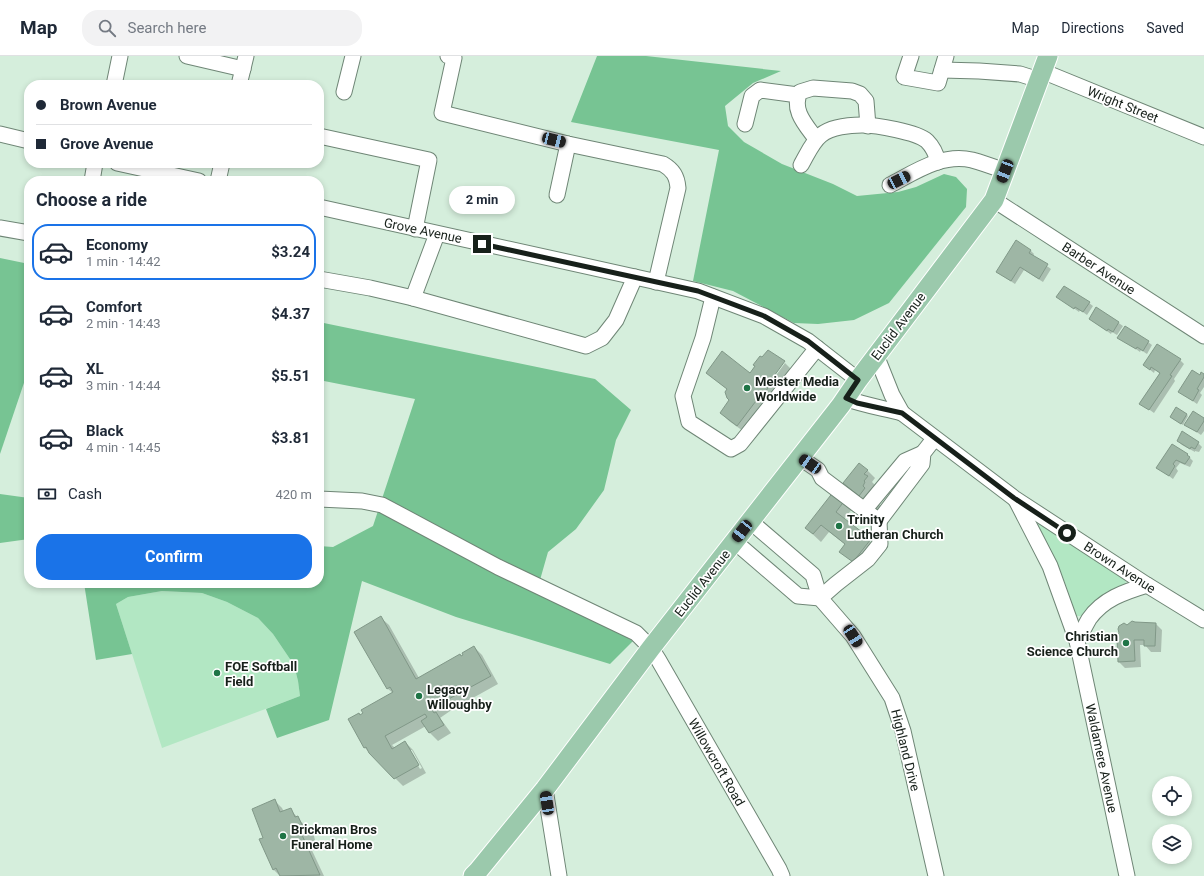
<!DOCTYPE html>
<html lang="en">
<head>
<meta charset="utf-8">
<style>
  :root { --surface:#fff; --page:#f2f2f3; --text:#1f2937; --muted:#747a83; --line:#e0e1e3; --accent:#1a73e8 }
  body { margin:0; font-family:Roboto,sans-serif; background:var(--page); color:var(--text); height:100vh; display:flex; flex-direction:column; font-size:15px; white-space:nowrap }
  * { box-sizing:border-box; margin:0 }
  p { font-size:13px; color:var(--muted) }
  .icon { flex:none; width:22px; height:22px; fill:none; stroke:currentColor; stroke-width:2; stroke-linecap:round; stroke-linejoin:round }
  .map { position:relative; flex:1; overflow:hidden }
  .sheet { position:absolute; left:24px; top:120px; width:300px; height:412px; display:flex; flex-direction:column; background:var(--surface); border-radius:16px; box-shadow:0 2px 6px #0003 }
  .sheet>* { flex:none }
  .hud { position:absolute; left:24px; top:24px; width:300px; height:88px; border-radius:16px; box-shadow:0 2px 6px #0003; display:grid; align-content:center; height:88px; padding:0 12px; background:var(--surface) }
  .tools { position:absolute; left:1152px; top:720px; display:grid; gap:8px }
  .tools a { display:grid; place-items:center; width:40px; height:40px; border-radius:50%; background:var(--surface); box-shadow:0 2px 6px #0003; font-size:20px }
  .end { position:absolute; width:18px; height:18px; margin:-9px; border:5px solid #17201a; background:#fff; box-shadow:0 0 0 2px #fff }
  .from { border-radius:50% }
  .bubble { position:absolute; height:28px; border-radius:14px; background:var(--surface); box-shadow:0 2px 6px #0003; font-size:13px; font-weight:700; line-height:28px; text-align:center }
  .car { position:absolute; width:12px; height:24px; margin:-12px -6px; border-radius:5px; box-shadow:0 0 3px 1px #0007; background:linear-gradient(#222 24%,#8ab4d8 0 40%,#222 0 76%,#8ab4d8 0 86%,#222 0) }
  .hud b { display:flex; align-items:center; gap:14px; height:38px; font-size:15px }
  .hud b+b { border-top:1px solid var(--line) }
  .hud i { width:10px; height:10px; background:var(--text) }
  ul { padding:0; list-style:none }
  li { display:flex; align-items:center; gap:12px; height:56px; margin:0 8px 6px; padding:0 4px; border:2px solid transparent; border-radius:16px }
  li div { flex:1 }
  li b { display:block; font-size:15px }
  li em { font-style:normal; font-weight:700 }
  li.active { border-color:var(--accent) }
  li>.icon { width:36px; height:36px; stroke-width:1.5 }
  h2 { padding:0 12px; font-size:18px; line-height:48px }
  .pay { display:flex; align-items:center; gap:10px; height:44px; padding:0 12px; font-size:15px }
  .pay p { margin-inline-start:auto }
  .button { display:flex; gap:8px; margin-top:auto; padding:8px 12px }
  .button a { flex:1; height:46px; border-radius:16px; background:var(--accent); color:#fff; font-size:16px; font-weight:700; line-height:46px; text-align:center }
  header { display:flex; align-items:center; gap:24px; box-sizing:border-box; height:56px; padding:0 20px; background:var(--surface); border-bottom:1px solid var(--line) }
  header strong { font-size:19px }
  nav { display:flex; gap:22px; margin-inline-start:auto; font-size:14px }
  .search { width:280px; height:36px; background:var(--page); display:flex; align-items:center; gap:10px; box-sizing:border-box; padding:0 14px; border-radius:16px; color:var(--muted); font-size:15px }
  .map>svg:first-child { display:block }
</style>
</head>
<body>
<header>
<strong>Map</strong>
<div class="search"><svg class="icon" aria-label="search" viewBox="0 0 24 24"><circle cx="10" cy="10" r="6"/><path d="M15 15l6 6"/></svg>Search here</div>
<nav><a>Map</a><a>Directions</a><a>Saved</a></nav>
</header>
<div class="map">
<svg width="1204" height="820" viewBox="0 0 1204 820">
  <rect width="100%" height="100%" fill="#d5eedc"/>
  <g fill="#b2e7c3">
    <path d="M 1036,468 L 1040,468 L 1124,523 L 1126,526 L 1125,529 L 1084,560 L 1077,560 C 1071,550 1070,538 1065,527 C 1057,507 1046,488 1036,468 Z"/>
    <polygon points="162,535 202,537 227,546 258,562 273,578 294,609 298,625 300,640 162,692 116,548 128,541"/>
  </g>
  <g fill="#77c493">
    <polygon points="597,0 646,0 781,15 753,27 725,50 728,70 744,86 782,108 833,128 857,140 898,136 916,131 944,118 956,121 967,133 966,151 889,247 854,264 818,268 794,267 733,235 693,225 719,94 571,66"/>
    <polygon points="0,202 29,208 29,312 0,398"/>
    <polygon points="319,266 595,323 631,354 616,384 604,434 576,473 548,496 538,531 633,585 610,608 456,561 362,525 329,664 277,682 266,653 300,640 298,625 294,609 273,578 258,562 227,546 202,537 162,535 128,541 116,548 132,598 96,604 84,527 319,527 319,490 333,491 373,470 415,343 319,324"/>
    <polygon points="0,438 29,442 29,483 0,487"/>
  </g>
  <g fill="#0003" fill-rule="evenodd">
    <polygon points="1030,194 1034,198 1033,200 1051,213 1043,226 1024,214 1015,228 997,216"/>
    <polygon points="1058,241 1089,247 1093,250 1087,259 1080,254 1079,256"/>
    <polygon points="1097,252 1123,270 1117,279 1112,276 1111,278 1090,263"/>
    <polygon points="1119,281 1148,286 1152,289 1147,298 1141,294 1140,296"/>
    <polygon points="761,301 763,335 764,336 785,307 792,314 746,377 729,365 721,357 730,344 728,334 707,317 750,318"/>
    <polygon points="1180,304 1184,308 1174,323 1175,325 1154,357 1140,347 1160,317 1155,314 1154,317 1144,309"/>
    <polygon points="1204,319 1204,331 1200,337 1202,339 1197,348 1180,336 1200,320"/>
    <polygon points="1187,359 1188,360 1183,369 1173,363"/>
    <polygon points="1204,363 1204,375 1201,379 1186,369"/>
    <polygon points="1178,385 1198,387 1202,391 1199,396 1195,395 1195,396 1182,389"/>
    <polygon points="1187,399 1193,405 1190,411 1180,407 1176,412 1178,415 1173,423 1158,412"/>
    <polygon points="867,414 875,422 872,426 875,429 872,434 868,447 844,427"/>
    <polygon points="835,436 853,452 844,463 878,492 862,514 841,495 846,489 829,476 821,486 806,472"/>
    <polygon points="876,446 883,452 891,460 870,453"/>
    <path d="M 380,561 L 389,569 L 419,622 L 462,601 L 474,591 L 482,599 L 498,628 L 453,653 L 440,662 L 451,677 L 438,685 L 430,677 L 426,670 L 392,689 L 395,692 L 405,686 L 413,694 L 426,717 L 403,730 L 365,692 L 359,658 L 361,660 L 393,637 L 388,633 L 356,577 ZM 409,694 L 412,694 L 422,712 L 420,713 Z"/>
    <polygon points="1156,568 1162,574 1161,596 1151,596 1145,589 1140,589 1141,611 1125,612 1119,606 1127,570"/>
    <polygon points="274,744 282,752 284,756 290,753 314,780 315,784 309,788 324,820 280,820 273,813 265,782"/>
  </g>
  <g fill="#9eb6a5" stroke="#819888">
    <polygon points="1016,184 1031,194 1029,197 1048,208 1039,223 1020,211 1011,225 996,216"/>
    <polygon points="1064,230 1090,246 1083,256 1075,251 1074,253 1056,241"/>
    <polygon points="1096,251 1119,266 1113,276 1108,273 1107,275 1089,263"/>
    <polygon points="1125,270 1149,285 1143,295 1137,291 1136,293 1117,282"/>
    <polygon points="1157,288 1181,303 1170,319 1172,320 1149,354 1139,348 1160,317 1151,311 1150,314 1143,309"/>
    <polygon points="768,294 785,305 766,331 768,332 761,342 759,341 737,370 720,357 729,344 727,342 725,336 727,333 706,317 722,295 750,317 755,310 753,309 760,300 762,301"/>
    <polygon points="1192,314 1200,319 1201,316 1204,318 1204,321 1197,333 1199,334 1193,345 1178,336"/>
    <polygon points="1176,351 1187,358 1181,368 1170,361"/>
    <polygon points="1193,355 1204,362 1204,365 1197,376 1184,369"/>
    <polygon points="1182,375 1199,386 1195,393 1191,391 1190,393 1177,385"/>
    <polygon points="1172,388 1188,398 1187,399 1190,401 1185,408 1176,404 1173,408 1175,410 1169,420 1156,412"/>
    <polygon points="859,407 868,414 864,418 868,420 864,425 865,426 863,430 865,432 859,440 843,427"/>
    <polygon points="834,435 845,444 836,456 871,483 853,506 839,496 845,488 821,469 813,478 805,472"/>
    <polygon points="381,560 416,623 460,598 461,600 463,599 462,597 474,590 491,620 445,645 432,654 434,657 436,656 444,669 429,677 421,665 427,661 425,658 385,680 392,693 405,685 419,709 394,723 369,697 366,691 364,692 348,663 359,657 360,659 363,657 361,654 393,636 390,631 387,633 354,576"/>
    <polygon points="1132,565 1135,566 1156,567 1155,590 1144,590 1144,584 1134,584 1135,605 1118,606 1117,584 1115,581 1119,577 1118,573 1119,570 1124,567 1127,569"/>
    <polygon points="275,743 280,756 291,752 295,761 298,760 302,769 306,770 307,775 302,779 320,819 280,820 276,812 273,814 259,783 263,782 252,753"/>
  </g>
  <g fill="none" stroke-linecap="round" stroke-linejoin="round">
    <defs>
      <g id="minor">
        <polyline points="187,0 243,13"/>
        <path d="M 448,0 L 454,2 L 442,57 L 568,88 L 663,108 C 673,114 677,120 678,132 L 656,226"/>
        <polyline points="911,0 904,21 938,27 946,0"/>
        <polyline points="942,14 979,15 1020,18 1039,24"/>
        <polyline points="1042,15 1204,81"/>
        <polyline points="114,29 120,0"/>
        <polyline points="239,29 246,0"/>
        <polyline points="344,36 353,0"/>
        <polyline points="745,68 752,40 760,34 798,39"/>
        <polyline points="0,78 29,85"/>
        <polyline points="319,80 429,104 415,173"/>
        <path d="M 816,83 C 806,69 791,54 800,36 L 813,32 L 852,35 L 860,38 L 866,45 L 868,70"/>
        <polyline points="117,107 199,125"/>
        <path d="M 801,109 C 807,99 812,86 821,79 C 831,71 850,69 862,69 C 876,69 917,76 927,85 C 933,91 936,97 938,106"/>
        <polyline points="92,125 95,107"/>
        <polyline points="218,125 222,107"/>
        <path d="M 890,129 C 915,116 942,97 972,104 C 983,107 994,111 1005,115"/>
        <polyline points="557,139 568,88"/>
        <polyline points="994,144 1204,280"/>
        <polyline points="319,151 698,235 764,260 808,285 858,324"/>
        <polyline points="0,172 29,177"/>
        <polyline points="319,223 370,232 413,242 437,178"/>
        <polyline points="713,241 703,282 683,340 689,366 731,393 740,388 817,292"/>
        <polyline points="413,242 586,290 602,282 616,264 635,221"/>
        <polyline points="876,299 892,339 902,357"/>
        <path d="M 845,342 C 863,349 883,352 902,357 L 1014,442 L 1147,529 L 1204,564"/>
        <polyline points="799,401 818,414 822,422 879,465 922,408 923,397 934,383"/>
        <polyline points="319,443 362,445 382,449 498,511 636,577 651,592 658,603 779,813 782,820"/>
        <polyline points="1016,444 1050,510 1077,585 1127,820"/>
        <polyline points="865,453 905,405 923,397"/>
        <polyline points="750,465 813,519 820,542 853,580 892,642 903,675 936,820"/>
        <polyline points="734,485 798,540 820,542"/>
        <polyline points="820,542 836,528 868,503 880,488 879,465"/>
        <path d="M 1077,585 C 1081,578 1085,570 1089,563 C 1103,543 1124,536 1147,529"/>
        <polyline points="545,733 559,820"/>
      </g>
      <polyline id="major" points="473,820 478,815 545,733 651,592 841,349 858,324 994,144 1048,0"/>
    </defs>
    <use href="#minor" stroke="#6f8676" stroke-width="17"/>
    <use href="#major" stroke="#fff" stroke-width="21"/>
    <use href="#minor" stroke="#fff" stroke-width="15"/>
    <use href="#major" stroke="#9bc9ac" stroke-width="19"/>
  </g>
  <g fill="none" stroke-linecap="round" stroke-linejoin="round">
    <polyline stroke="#17201a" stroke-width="5" points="482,188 698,235 764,260 808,285 858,324 846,342 857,347 902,357 1014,442 1067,477"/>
  </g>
  <g fill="#1f7446" stroke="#fff" stroke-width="1.5">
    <circle cx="747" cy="332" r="4"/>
    <circle cx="839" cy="470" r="4"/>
    <circle cx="1126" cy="587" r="4"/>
    <circle cx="217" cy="617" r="4"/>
    <circle cx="419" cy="640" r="4"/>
    <circle cx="283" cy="780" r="4"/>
  </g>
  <g text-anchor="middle" stroke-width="3.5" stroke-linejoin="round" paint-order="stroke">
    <g font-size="13" fill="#17201a" stroke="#fff">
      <text transform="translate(1123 48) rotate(22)" y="5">Wright Street</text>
      <text transform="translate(423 174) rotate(12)" y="5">Grove Avenue</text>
      <text transform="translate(1099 212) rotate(33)" y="5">Barber Avenue</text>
      <text transform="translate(898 270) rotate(-53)" y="5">Euclid Avenue</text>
      <text transform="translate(1120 511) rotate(33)" y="5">Brown Avenue</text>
      <text transform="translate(702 527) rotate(-52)" y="5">Euclid Avenue</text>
      <text transform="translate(906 694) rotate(76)" y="5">Highland Drive</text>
      <text transform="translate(1102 702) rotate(78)" y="5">Waldamere Avenue</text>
      <text transform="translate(717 706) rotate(60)" y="5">Willowcroft Road</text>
    </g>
    <g font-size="13" font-weight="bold" fill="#17201a" stroke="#fff" text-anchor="start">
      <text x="755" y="330">Meister Media<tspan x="755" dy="15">Worldwide</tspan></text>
      <text x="847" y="468">Trinity<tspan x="847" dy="15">Lutheran Church</tspan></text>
      <text x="1118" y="585" text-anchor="end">Christian<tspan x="1118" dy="15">Science Church</tspan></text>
      <text x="225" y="615">FOE Softball<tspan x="225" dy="15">Field</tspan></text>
      <text x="427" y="638">Legacy<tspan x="427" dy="15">Willoughby</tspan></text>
      <text x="291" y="778">Brickman Bros<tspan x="291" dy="15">Funeral Home</tspan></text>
    </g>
  </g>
</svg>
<div class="tools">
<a><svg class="icon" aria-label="locate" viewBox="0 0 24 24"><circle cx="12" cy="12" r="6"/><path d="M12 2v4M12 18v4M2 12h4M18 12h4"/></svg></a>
<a><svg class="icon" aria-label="layers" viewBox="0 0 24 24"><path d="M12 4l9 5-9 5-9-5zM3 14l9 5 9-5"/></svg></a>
</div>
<i class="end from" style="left:1067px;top:477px"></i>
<i class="end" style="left:482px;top:188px"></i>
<div class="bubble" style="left:449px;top:130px;width:66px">2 min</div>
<i class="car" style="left:554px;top:84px;rotate:104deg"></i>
<i class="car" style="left:1005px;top:115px;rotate:201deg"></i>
<i class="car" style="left:899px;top:124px;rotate:63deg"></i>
<i class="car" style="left:810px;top:408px;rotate:304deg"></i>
<i class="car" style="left:742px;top:475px;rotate:218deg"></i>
<i class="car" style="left:853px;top:580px;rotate:147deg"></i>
<i class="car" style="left:547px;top:747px;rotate:351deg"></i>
<div class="hud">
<b><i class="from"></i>Brown Avenue</b>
<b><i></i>Grove Avenue</b>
</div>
<section class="sheet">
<h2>Choose a ride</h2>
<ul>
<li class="active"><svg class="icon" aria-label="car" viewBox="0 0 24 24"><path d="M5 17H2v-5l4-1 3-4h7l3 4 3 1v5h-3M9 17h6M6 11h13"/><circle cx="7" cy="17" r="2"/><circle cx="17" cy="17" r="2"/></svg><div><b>Economy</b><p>1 min · 14:42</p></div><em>$3.24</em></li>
<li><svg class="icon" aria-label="car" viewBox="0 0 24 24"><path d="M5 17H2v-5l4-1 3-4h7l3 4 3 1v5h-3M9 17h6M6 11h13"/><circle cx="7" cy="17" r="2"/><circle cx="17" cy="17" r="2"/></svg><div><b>Comfort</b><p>2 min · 14:43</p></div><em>$4.37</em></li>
<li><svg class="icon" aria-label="car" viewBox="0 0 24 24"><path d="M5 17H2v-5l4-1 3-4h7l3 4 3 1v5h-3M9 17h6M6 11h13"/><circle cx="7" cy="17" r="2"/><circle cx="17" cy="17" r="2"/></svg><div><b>XL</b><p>3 min · 14:44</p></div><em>$5.51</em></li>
<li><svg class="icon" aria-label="car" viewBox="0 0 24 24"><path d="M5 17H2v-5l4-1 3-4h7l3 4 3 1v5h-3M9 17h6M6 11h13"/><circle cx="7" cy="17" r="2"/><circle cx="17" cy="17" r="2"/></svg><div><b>Black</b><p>4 min · 14:45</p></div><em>$3.81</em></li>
</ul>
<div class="pay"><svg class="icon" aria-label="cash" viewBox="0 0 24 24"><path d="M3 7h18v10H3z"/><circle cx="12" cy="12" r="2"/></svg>Cash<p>420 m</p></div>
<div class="button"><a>Confirm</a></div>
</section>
</div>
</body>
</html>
